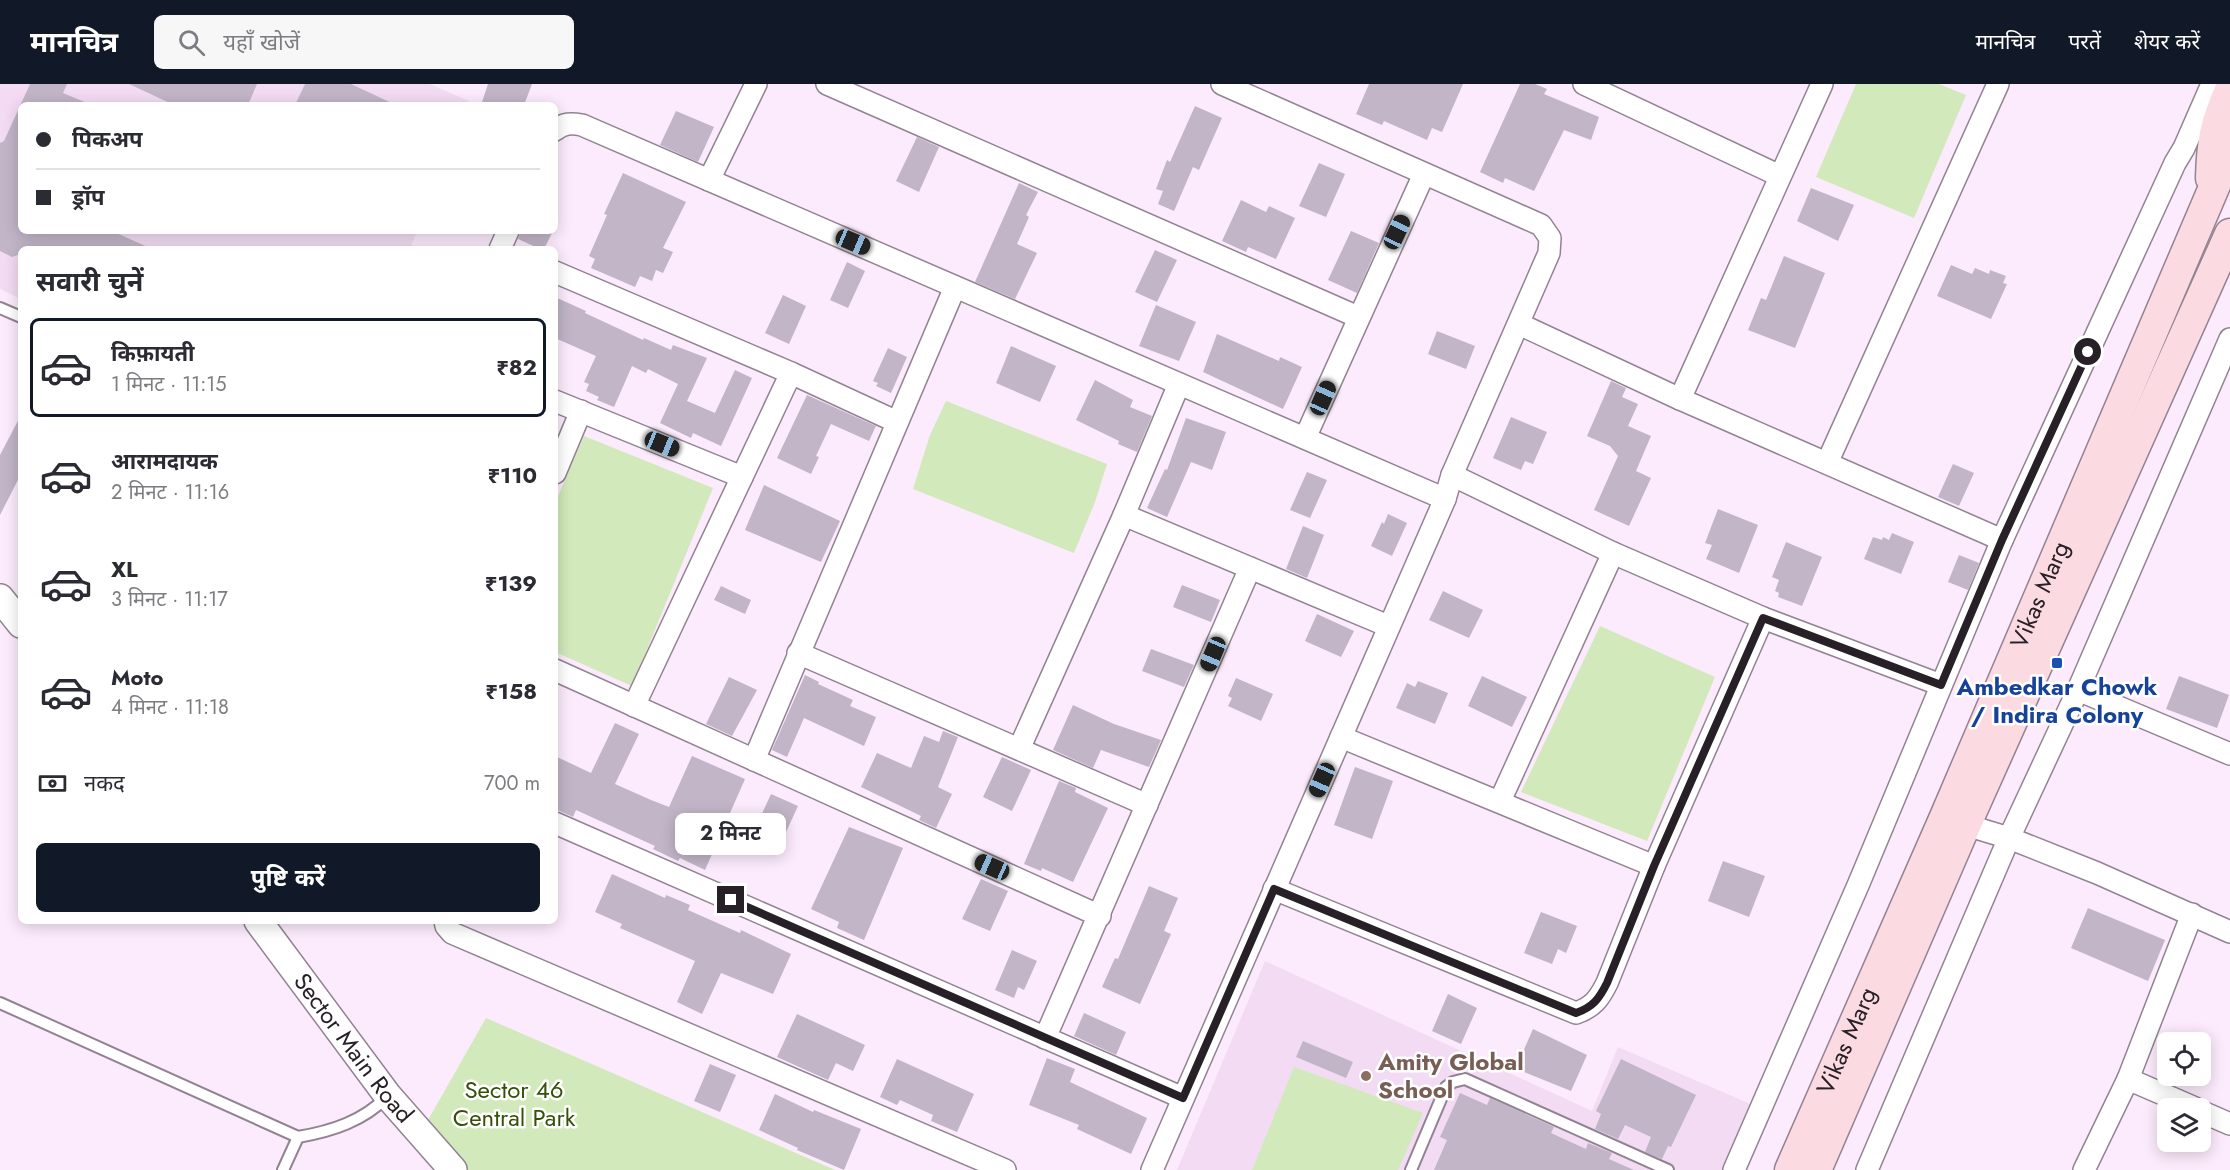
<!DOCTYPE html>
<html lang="hi">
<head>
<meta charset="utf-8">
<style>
  :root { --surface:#fff; --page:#f7f7f7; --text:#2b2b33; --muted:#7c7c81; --line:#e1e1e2; --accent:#111827 }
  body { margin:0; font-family:Jost,"Noto Sans Devanagari",sans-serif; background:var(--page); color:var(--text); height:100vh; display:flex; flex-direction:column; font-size:22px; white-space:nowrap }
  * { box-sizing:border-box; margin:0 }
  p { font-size:20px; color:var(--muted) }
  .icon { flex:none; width:33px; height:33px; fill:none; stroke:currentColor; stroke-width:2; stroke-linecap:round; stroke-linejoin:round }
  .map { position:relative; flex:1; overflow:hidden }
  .side { position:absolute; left:18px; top:162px; width:540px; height:678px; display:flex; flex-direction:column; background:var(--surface); border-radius:9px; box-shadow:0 3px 15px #0003 }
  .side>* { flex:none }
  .banner { position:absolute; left:18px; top:18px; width:540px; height:132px; border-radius:9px; box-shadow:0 3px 15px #0003; display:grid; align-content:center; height:132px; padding:0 18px; background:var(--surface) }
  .controls { position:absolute; left:2157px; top:948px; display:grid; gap:12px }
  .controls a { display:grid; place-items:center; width:54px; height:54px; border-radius:9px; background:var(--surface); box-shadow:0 3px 15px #0003; font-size:30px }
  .end { position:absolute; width:27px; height:27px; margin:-14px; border:8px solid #272127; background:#fff; box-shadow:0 0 0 3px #fff }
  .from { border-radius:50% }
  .bubble { position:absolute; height:42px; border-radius:9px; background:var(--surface); box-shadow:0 3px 15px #0003; font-size:20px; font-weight:700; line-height:42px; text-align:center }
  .car { position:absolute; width:18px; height:36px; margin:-18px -9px; border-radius:8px; box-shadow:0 0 4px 2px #0007; background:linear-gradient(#222 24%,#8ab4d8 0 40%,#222 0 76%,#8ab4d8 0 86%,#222 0) }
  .banner b { display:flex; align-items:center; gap:21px; height:57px; font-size:22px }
  .banner b+b { border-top:2px solid var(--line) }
  .banner i { width:15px; height:15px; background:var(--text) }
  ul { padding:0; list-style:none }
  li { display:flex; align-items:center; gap:18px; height:99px; margin:0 12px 9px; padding:0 6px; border:3px solid transparent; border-radius:9px }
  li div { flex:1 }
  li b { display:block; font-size:22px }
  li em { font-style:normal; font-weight:700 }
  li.on { border-color:var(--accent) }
  li>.icon { width:54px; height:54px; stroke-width:1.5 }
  h2 { padding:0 18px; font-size:27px; line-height:72px }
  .pay { display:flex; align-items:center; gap:15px; height:66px; padding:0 18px; font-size:22px }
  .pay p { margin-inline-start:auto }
  .primary-button { display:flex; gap:12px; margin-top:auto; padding:12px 18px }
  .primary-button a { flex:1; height:69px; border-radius:9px; background:var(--accent); color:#fff; font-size:24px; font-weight:700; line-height:69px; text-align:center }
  header { display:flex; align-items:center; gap:36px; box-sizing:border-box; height:84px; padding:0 30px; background:var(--accent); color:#fff }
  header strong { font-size:28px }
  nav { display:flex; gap:33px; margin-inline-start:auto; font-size:21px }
  .search { width:420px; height:54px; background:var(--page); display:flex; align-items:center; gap:15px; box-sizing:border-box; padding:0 21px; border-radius:9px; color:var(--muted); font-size:22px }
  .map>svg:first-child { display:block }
</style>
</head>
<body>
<header>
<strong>मानचित्र</strong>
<div class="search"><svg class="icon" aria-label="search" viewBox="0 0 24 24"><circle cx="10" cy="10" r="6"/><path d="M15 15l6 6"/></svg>यहाँ खोजें</div>
<nav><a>मानचित्र</a><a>परतें</a><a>शेयर करें</a></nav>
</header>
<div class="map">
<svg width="2230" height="1086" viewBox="0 0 2230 1086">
  <rect width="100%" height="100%" fill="#fcebfc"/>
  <g fill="#f3dcf3">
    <polygon points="0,0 430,0 469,17 467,21 21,21 21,147 417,147 410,165 21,165 21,215 0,205"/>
    <polygon points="1265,877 1592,1027 1618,963 1753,1021 1725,1086 1177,1086"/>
  </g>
  <g fill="#d1e9bb">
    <polygon points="1856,0 1939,0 1966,11 1914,134 1816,93"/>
    <polygon points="946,317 1107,380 1095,418 1074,469 913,405 930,351"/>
    <polygon points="584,352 713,404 632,602 555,568 555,419"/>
    <polygon points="1600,542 1715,593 1647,757 1521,708"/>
    <polygon points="486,934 835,1086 466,1086 428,1036"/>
    <polygon points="1294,983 1423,1029 1398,1086 1252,1086"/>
  </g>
  <g fill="#c1b5c7">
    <polygon points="30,0 67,0 63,9 92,21 21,21 21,147 112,147 152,165 21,165 21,170 12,173 0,167 0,59 4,57"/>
    <polygon points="129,0 257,0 248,21 174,21"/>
    <polygon points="305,0 351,0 396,21 295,21"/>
    <polygon points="488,0 532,0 524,21 481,21"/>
    <polygon points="1369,0 1463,0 1442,48 1432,44 1427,56 1384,37 1382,41 1356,30"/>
    <polygon points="1520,0 1535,0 1547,5 1544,10 1599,33 1591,56 1564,46 1534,107 1505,94 1503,99 1480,88"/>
    <polygon points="1195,22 1222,34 1199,86 1193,83 1174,127 1158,120 1163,107 1156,105 1167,76 1170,78"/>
    <polygon points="676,27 714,43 698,78 660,61"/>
    <polygon points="917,53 939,63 919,108 896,97"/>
    <polygon points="1319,79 1345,90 1326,133 1299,122"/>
    <polygon points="623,89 686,118 663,164 673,168 663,189 656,186 652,197 640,192 635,203 591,184 595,175 589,172 607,131 604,130"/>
    <polygon points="1019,99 1038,108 1026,131 1029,133 1017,160 1037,169 1015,215 975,198"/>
    <polygon points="1811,104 1854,121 1838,157 1797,137"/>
    <polygon points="1241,116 1266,128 1269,122 1295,134 1276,175 1248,163 1246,168 1222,157"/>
    <polygon points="521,147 553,147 544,165 540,165 518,155"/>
    <polygon points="1351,147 1379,159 1357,209 1328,196"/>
    <polygon points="1155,166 1177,176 1157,218 1135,208"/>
    <polygon points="1784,172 1825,189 1795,264 1748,246 1761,214 1766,216"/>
    <polygon points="847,178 865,187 848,224 830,216"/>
    <polygon points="1951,181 1972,190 1975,184 1989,190 1990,186 2006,192 2003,199 2007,200 1991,235 1937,212"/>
    <polygon points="783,211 806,222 789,260 765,249"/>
    <polygon points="555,213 586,227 585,229 643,256 644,254 671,266 673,261 707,274 687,317 715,329 735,286 752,294 721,362 693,349 691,354 660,339 678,300 648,285 646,289 632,282 614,323 597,316 599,313 586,307 589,300 584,298 596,272 555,254"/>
    <polygon points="1156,221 1196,238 1179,277 1139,262"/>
    <polygon points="1437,247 1475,262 1466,285 1428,270"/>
    <polygon points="1217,250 1279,277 1280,273 1302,283 1283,325 1203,288"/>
    <polygon points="1011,262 1056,282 1040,318 996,299"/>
    <polygon points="888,264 907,273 891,309 876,302 878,299 873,297"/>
    <polygon points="1095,296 1133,316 1130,323 1152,332 1137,368 1118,360 1119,357 1076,336"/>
    <polygon points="1611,297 1626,304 1622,313 1638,320 1628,342 1651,352 1636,387 1651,394 1629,442 1594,426 1618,372 1610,362 1587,352"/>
    <polygon points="807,311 876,342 869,357 831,340 816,372 819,373 811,390 777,374"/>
    <polygon points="21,331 21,390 0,431 0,371"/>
    <polygon points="1511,333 1547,348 1533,380 1525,377 1521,386 1493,374"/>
    <polygon points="1186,334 1226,348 1212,386 1191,378 1167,433 1147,424 1165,385 1167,386"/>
    <polygon points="1953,380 1974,389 1959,422 1938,413"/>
    <polygon points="1307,388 1327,396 1310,434 1290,426"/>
    <polygon points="764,401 840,437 821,478 745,446"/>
    <polygon points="1718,425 1758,441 1739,489 1706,475 1712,461 1705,459"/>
    <polygon points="1388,430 1407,439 1392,472 1371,462 1382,438 1384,440"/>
    <polygon points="1303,442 1324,451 1307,494 1286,485"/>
    <polygon points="1892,449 1914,458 1901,490 1864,475 1873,453 1882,456 1883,453 1889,456"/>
    <polygon points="1786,458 1822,473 1802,522 1778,513 1779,509 1775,507 1779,496 1772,493"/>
    <polygon points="1959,471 1979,479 1968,506 1948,498"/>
    <polygon points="1182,501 1220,516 1211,538 1173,523"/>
    <polygon points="721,502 751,516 745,530 714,516"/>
    <polygon points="1443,507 1483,526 1469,554 1429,536"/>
    <polygon points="1317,530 1354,547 1341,573 1305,557"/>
    <polygon points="1151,565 1194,581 1184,603 1142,587"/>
    <polygon points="805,591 819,598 818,600 853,616 850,622 876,633 864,662 804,634 787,673 772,666"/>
    <polygon points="1482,592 1527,613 1512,643 1468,622"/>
    <polygon points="2179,592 2229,611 2217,644 2166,625"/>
    <polygon points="729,593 757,606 732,652 706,640"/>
    <polygon points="1236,594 1273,610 1261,637 1228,622 1232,614 1228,612"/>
    <polygon points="1418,597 1448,609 1435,640 1396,624 1407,599 1415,603"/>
    <polygon points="1073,621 1114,640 1161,656 1149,683 1101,666 1093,684 1053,666"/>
    <polygon points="615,639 639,650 615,700 651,716 669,723 692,672 745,695 705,786 680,774 678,777 653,765 655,762 576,726 573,733 555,725 555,672 591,689"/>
    <polygon points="943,647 958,653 938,703 952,710 936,744 919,736 921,732 861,703 877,669 911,684 924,652 939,658"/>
    <polygon points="1002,673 1031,686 1012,727 983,713"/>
    <polygon points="1355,683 1393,697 1372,755 1334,741"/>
    <polygon points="1059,697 1076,704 1075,708 1108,724 1073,798 1042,784 1041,787 1024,780"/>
    <polygon points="771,710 798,722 781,759 754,747"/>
    <polygon points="849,743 903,764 864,856 837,844 839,838 811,825"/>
    <polygon points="1723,777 1765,792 1749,833 1708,817"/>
    <polygon points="612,790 665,814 666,811 690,821 688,826 740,849 741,846 791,870 773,910 721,889 702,930 677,918 695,877 620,844 622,840 595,828"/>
    <polygon points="981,795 1008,807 990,847 962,835"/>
    <polygon points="1149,802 1178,814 1164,847 1171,850 1140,920 1102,903 1115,874 1118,875"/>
    <polygon points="2088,824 2165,856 2148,897 2071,864"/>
    <polygon points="1541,828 1577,842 1566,869 1558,865 1552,880 1524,869"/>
    <polygon points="1012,866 1037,877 1024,906 1018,903 1014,914 995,906"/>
    <polygon points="1448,910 1477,924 1461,960 1432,947"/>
    <polygon points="1084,929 1126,948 1116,971 1074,952"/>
    <polygon points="797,930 865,961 853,987 836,979 828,996 777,973"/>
    <polygon points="1533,945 1587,971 1571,1007 1519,986 1523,979 1519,977"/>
    <polygon points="1303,957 1353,978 1346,994 1296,973"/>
    <polygon points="1047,974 1075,985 1070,998 1147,1034 1131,1070 1077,1045 1079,1041 1029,1021"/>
    <polygon points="897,975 974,1010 957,1048 931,1037 933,1031 900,1016 897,1021 880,1013"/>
    <polygon points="1621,975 1696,1011 1671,1063 1668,1062 1662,1075 1645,1068 1651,1053 1625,1041 1618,1055 1595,1045 1601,1030 1596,1027"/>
    <polygon points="710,980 736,991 720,1028 694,1017"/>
    <polygon points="1460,1009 1487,1021 1490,1014 1554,1043 1551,1049 1586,1065 1588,1059 1612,1069 1609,1075 1634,1086 1434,1086 1447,1056 1440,1053"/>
    <polygon points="775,1010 813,1028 814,1026 861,1045 844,1086 797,1066 798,1064 759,1046"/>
  </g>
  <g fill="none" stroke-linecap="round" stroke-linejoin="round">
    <defs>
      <g id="service">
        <polyline points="0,224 21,233"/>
        <path d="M 0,919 L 298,1053 C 333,1047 363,1037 388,1012"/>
        <polyline points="283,1086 298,1053"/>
        <polyline points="1411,1086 1446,1003 1453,998 1465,995 1668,1086"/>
      </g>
      <g id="minor">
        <polyline points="827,0 1358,233"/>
        <polyline points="1584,0 1780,92"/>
        <path d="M 555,46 C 564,39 571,39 582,41 L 1445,415"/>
        <polyline points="709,96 756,0"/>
        <polyline points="500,165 508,147"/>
        <polyline points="555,188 791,289 897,338"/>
        <polyline points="1519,240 1680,315 2002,456"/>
        <polyline points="1680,315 1822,0"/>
        <polyline points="555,317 742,393"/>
        <polyline points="1305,354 1424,90"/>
        <polyline points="1827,379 1998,0"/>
        <polyline points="555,389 581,327"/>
        <polyline points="1452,391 1613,469 1763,534 1941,601"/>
        <polyline points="1124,431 1388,542"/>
        <polyline points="798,569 1147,721"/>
        <polyline points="555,586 1100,832"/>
        <polyline points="2078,606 2230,670"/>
        <polyline points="634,622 791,289"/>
        <polyline points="1341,653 1654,782"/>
        <polyline points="1019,665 1124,431 1179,300"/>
        <polyline points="754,676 955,203"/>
        <polyline points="1500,717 1613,469"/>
        <polyline points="1953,737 2009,754 2097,789 2230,848"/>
        <polyline points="555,739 1183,1014"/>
        <path d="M 1274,805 L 1576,929 C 1593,923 1599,915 1607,899 L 1654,782 L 1763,534"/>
        <polyline points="445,837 446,842 452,849 1005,1086"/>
        <polyline points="1045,954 1250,484"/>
        <polyline points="2128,995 2195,1024"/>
        <polyline points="2200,1027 2230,1040"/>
        <polyline points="1152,1086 1445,415 1452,391 1549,169 1550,154 1541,141 1222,0"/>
        <polyline points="1734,1086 1859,799 2002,456 2175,79 2184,64 2212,0"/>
        <polyline points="1867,1086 2009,754 2078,606 2230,255"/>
        <polyline points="2084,1086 2128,995 2192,830"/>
      </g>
      <g id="tertiary">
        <polyline points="0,514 21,540"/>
        <path id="s1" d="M 258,837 L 388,1012 L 453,1086"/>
      </g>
      <g id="secondary">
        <path d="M 2211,94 C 2212,57 2215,40 2230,6"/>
        <path id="s2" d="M 1790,1086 L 1945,733 L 2230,66"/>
        <polyline points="1816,1086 1965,742 2230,150"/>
      </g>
    </defs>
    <use href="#service" stroke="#928392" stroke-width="14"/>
    <use href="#minor" stroke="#928392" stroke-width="24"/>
    <use href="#tertiary" stroke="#928392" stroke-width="30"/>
    <use href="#secondary" stroke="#928392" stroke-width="33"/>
    <use href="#service" stroke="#fff" stroke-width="10"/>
    <use href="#minor" stroke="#fff" stroke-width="21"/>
    <use href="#tertiary" stroke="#fff" stroke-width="27"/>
    <use href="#secondary" stroke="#fcdae2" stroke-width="30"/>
  </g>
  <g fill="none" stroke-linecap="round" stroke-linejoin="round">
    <path stroke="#272127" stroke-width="8" d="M 731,816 L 1183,1014 L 1274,805 L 1576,929 C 1593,923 1599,915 1607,899 L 1654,782 L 1763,534 L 1941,601 L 2002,456 L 2088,268"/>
  </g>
  <rect fill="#1a4fb4" stroke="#fff" stroke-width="2" x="2051" y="573" width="12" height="12" rx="3"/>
  <circle fill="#8d6e63" stroke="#fff" stroke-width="2" cx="1366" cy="992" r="6"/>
  <g text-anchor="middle" stroke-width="5" stroke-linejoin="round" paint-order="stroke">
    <g font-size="24" fill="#272127" stroke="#fff">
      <text dy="8" stroke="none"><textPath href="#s2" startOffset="627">Vikas Marg</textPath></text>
      <text dy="8" stroke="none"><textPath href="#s2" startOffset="141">Vikas Marg</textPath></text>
      <text dy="8" stroke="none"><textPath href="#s1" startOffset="159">Sector Main Road</textPath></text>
    </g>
    <g font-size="24" font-weight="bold" fill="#164399" stroke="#fff">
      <text x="2057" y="611">Ambedkar Chowk<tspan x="2057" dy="28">/ Indira Colony</tspan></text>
    </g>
    <g font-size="24" font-weight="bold" fill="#785e54" stroke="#fff" text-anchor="start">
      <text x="1378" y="986">Amity Global<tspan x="1378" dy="28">School</tspan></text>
    </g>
    <g font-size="24" fill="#345006" stroke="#fff">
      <text x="514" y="1014">Sector 46<tspan x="514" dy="28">Central Park</tspan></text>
    </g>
  </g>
</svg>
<div class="controls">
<a><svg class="icon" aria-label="locate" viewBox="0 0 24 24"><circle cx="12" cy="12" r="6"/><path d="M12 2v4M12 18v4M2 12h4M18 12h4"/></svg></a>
<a><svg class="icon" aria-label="layers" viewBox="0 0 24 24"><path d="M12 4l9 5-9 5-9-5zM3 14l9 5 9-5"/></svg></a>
</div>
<i class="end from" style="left:2088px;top:268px"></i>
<i class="end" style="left:731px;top:816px"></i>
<div class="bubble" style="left:675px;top:729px;width:111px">2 मिनट</div>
<i class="car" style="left:1397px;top:148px;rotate:25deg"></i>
<i class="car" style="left:853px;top:158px;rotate:113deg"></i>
<i class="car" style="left:1323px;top:314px;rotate:24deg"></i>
<i class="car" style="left:662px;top:360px;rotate:112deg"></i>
<i class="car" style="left:1213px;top:570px;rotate:203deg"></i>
<i class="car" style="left:1322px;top:696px;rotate:204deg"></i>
<i class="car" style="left:992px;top:783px;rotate:294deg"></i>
<div class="banner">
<b><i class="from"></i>पिकअप</b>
<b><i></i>ड्रॉप</b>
</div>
<section class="side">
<h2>सवारी चुनें</h2>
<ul>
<li class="on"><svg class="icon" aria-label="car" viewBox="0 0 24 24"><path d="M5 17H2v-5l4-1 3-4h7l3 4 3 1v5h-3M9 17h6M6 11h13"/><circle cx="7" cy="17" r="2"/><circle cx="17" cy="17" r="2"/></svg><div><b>किफ़ायती</b><p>1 मिनट · 11:15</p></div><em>₹82</em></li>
<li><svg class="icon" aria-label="car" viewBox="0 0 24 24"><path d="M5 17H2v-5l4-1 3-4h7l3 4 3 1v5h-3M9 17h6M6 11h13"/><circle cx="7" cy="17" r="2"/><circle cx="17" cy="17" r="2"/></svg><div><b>आरामदायक</b><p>2 मिनट · 11:16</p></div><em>₹110</em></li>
<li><svg class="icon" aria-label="car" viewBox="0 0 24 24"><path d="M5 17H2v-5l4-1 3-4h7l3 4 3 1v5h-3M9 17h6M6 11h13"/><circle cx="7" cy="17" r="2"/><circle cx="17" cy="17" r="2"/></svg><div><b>XL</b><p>3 मिनट · 11:17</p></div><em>₹139</em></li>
<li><svg class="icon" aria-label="car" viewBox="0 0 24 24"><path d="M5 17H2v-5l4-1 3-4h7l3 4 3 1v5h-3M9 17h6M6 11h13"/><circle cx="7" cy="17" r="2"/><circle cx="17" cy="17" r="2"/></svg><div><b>Moto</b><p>4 मिनट · 11:18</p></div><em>₹158</em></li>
</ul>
<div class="pay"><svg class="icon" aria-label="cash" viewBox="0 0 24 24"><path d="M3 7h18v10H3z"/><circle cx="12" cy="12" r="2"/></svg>नकद<p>700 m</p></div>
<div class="primary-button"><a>पुष्टि करें</a></div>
</section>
</div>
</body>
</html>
